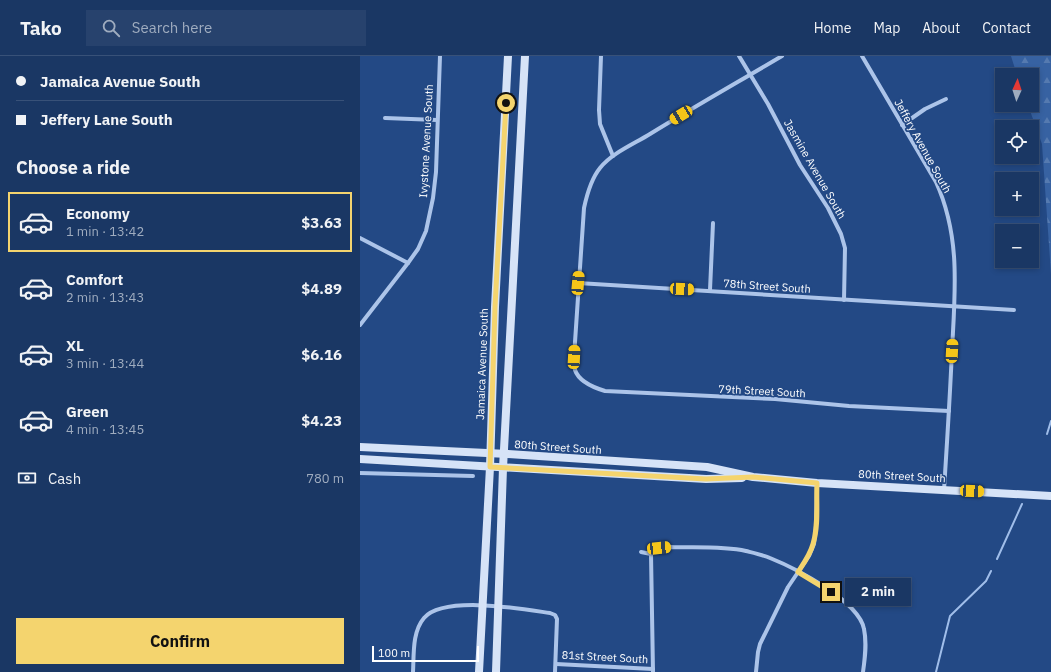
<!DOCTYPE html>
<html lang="en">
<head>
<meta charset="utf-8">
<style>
  :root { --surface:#1a3764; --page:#27426d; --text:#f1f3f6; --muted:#9facbf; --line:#385178; --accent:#f4d46e }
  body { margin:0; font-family:"IBM Plex Sans",sans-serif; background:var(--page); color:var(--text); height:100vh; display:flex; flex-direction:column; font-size:15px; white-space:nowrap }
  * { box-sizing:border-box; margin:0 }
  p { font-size:13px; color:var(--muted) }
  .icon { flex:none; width:22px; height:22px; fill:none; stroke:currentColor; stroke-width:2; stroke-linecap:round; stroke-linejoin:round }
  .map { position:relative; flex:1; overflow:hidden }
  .sheet { display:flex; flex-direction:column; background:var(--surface); width:360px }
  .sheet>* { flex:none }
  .hud { display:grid; align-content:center; height:88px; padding:0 16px; background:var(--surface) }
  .needle { width:26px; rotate:3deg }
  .buttons { position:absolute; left:635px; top:12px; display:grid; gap:8px }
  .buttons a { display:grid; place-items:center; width:44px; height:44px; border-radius:0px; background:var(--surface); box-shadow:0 2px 6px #0003,0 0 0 1px var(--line); font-size:20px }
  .scale { position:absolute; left:12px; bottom:10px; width:107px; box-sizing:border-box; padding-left:4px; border:2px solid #fff; border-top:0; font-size:11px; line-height:14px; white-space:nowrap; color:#fff; -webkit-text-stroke:3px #234985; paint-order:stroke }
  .end { position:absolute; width:18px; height:18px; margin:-9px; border:5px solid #f4d46e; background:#111; box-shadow:0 0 0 2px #111 }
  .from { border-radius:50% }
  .bubble { position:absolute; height:28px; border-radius:0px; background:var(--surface); box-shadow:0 2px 6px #0003,0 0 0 1px var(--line); font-size:13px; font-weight:700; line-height:28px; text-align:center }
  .car { position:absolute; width:12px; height:24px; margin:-12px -6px; border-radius:5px; box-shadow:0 0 3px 1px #0007; background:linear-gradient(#f5c518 24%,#345 0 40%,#f5c518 0 76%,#345 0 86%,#f5c518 0) }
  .hud b { display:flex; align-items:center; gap:14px; height:38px; font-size:15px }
  .hud b+b { border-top:1px solid var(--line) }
  .hud i { width:10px; height:10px; background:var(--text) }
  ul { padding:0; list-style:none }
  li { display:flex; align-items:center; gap:12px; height:60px; margin:0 8px 6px; padding:0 8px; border:2px solid transparent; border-radius:0px }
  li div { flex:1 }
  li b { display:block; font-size:15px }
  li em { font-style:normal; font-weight:700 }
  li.active { border-color:var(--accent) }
  li>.icon { width:36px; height:36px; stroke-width:1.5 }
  h2 { padding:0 16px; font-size:18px; line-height:48px }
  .pay { display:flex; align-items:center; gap:10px; height:44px; padding:0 16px; font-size:15px }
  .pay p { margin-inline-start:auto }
  .action { display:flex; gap:8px; margin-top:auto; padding:8px 16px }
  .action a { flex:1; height:46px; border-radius:0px; background:var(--accent); color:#111; font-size:16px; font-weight:700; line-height:46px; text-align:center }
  header { display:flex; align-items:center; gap:24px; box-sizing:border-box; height:56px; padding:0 20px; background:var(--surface); border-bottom:1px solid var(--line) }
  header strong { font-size:19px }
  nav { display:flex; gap:22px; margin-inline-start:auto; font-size:14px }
  .search { width:280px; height:36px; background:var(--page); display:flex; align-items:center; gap:10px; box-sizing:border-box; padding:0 14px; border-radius:0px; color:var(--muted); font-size:15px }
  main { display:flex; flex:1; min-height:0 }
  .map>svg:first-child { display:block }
</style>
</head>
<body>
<header>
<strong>Tako</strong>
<div class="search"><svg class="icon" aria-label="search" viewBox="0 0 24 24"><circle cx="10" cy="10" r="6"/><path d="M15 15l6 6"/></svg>Search here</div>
<nav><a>Home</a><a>Map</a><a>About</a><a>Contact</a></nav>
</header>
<main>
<section class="sheet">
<div class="hud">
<b><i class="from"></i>Jamaica Avenue South</b>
<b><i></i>Jeffery Lane South</b>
</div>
<h2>Choose a ride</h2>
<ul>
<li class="active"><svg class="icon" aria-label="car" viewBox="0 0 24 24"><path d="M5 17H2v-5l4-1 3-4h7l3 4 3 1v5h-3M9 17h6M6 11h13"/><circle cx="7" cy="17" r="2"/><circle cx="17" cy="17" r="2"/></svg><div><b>Economy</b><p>1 min · 13:42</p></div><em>$3.63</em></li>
<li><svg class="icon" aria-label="car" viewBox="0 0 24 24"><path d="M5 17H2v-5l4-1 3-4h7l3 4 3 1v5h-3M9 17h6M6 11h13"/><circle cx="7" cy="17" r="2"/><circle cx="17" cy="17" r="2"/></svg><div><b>Comfort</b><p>2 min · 13:43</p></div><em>$4.89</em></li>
<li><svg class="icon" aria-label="car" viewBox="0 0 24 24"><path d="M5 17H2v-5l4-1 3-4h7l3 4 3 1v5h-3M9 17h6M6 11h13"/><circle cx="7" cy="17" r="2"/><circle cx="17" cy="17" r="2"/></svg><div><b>XL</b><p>3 min · 13:44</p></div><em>$6.16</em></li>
<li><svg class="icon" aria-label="car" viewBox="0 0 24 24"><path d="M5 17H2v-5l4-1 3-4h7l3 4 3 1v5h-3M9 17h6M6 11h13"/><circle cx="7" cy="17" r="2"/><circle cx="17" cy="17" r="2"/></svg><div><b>Green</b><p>4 min · 13:45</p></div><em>$4.23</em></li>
</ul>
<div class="pay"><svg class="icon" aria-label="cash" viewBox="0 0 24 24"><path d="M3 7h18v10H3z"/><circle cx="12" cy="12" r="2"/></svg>Cash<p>780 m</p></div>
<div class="action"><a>Confirm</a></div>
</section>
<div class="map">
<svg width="691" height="616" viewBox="0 0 691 616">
  <defs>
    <pattern id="forest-firs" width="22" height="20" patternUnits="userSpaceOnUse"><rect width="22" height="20" fill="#3762a2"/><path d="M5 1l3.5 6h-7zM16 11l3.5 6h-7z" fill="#557ab0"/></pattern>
  </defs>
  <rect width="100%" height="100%" fill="#234985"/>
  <polygon fill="url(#forest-firs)" points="651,0 691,0 691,218 682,88 668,49 672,49 672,19 657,19"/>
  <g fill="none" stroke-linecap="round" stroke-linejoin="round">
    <g stroke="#a0beea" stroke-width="2">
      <polyline points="687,378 691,365"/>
      <polyline points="637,503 662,448"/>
      <polyline points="576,616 590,560 626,525 631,515"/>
    </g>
    <g stroke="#acc4e9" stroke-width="4">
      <polyline points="241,0 239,54 240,68 253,100"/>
      <polyline points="379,0 408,48 440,109 468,152 481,178 485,192 484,244"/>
      <path d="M 422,0 C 378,26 334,51 290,78 C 274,88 252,97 240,112 C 231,123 227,138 224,152 L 214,301 C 214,305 214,310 215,314 C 219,326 235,332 245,335 L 415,343 L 489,350 L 589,355"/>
      <path d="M 502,0 L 576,126 C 601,181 595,236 592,294 C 590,341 587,387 584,434"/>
      <polyline points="25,62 77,64"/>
      <polyline points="542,69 565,53 586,43"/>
      <polyline points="0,182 48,207"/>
      <polyline points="218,227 654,254"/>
      <polyline points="350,234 353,167"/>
      <polyline points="0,269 48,207 58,193 66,175 73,142 76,116 80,0"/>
      <polyline points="0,417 113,420"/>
      <polyline points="281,496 291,498"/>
      <path d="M 291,498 C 295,491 303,491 310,491 C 335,492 362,490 386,495 C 394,497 403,499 410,502 C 435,512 499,545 504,573 C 507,587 505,602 503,616"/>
      <polyline points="291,498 293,616"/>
      <polyline points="196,608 293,613"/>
      <path d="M 53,616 C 54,599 52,576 64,562 C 84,539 162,553 190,557 L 195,559 L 197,563 L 195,616"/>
      <polyline points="396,616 398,596 400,588 428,531 449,500 454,488 456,470 457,427"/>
    </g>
    <g stroke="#d6e3f7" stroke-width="8">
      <polyline points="0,391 148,398 347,411 393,421 457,427 691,440"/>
      <polyline points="0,403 346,423 382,422"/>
      <polyline points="119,616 130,411 135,251 148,0"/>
      <polyline points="136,616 143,412 165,0"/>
    </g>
  </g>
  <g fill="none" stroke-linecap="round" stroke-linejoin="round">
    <path stroke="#f4d46e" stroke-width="5" d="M 146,47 L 135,251 L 130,411 L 346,423 L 393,421 L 457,427 C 456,446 459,469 453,488 C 450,499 444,507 438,516 L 471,536"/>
  </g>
  <g text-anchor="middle" stroke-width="3.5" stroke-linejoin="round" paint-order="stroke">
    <g font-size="11" fill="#fff" stroke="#234985">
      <text transform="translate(66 85) rotate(-87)" y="4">Ivystone Avenue South</text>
      <text transform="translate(563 90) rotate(61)" y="4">Jeffery Avenue South</text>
      <text transform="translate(455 113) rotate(60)" y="4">Jasmine Avenue South</text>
      <text transform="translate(407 230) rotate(4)" y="4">78th Street South</text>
      <text transform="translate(122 308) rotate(-88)" y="4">Jamaica Avenue South</text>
      <text transform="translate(402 335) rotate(3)" y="4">79th Street South</text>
      <text transform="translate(198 391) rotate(4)" y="4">80th Street South</text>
      <text transform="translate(542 420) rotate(3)" y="4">80th Street South</text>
      <text transform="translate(245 601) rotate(3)" y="4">81st Street South</text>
    </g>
  </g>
</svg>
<div class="buttons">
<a><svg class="needle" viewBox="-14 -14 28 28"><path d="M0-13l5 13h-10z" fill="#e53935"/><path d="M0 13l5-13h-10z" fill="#9facbf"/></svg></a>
<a><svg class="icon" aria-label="locate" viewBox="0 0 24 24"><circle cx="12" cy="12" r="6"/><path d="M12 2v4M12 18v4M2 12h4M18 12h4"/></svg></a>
<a>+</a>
<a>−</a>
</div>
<div class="scale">100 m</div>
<i class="end from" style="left:146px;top:47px"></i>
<i class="end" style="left:471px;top:536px"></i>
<div class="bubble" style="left:485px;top:522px;width:66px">2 min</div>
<i class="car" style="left:321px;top:59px;rotate:239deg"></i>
<i class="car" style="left:218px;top:227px;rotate:5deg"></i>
<i class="car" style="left:322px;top:233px;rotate:93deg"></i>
<i class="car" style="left:592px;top:295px;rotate:3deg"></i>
<i class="car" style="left:214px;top:301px;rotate:3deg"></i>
<i class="car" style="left:612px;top:435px;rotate:93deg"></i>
<i class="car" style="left:299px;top:492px;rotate:84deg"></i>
</div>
</main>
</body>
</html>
